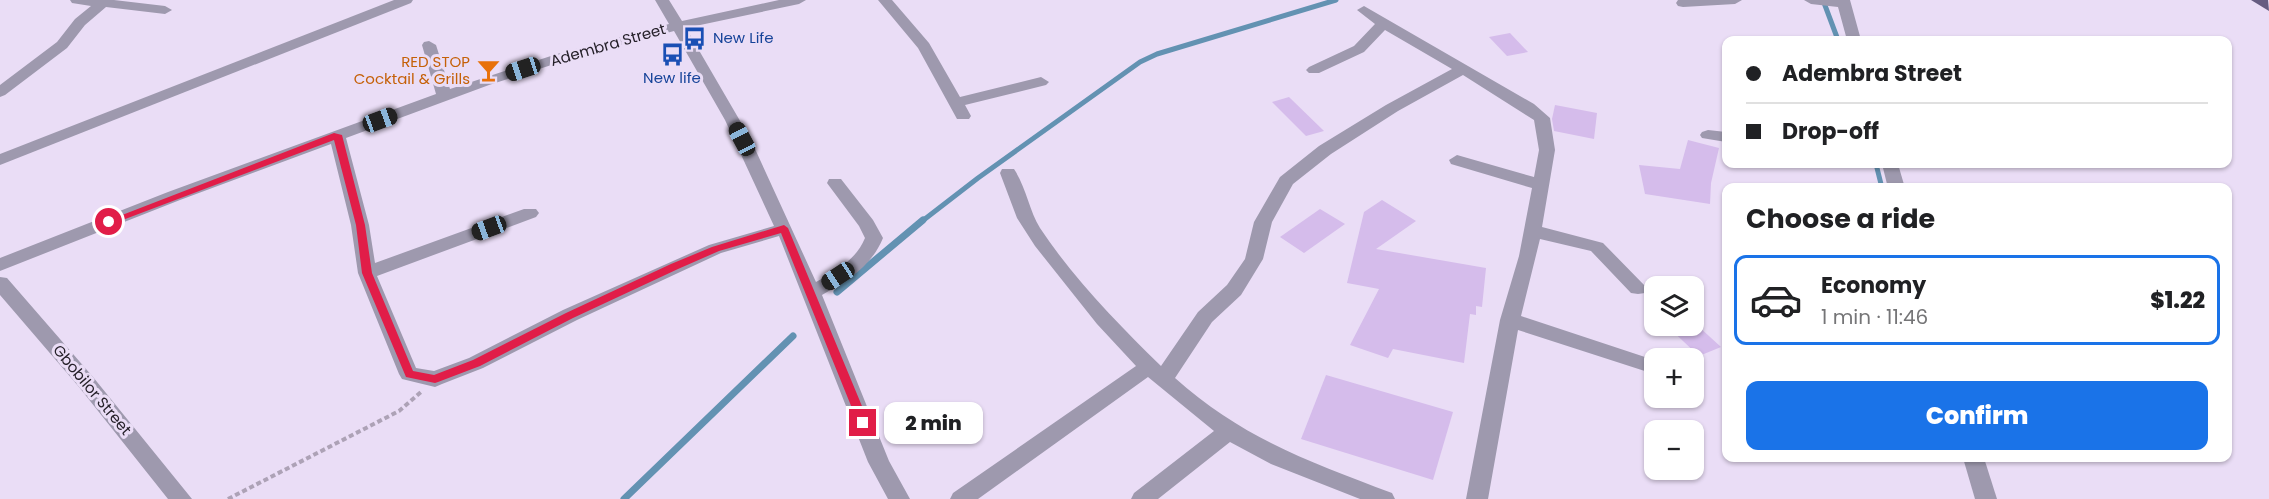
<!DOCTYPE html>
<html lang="en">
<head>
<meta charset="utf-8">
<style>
  :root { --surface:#fff; --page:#f6f6f6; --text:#202124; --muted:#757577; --line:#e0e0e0; --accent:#1a73e8 }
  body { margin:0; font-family:Poppins,sans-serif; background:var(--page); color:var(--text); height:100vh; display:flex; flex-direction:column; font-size:22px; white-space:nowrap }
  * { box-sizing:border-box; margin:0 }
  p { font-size:20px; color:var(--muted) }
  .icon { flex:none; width:33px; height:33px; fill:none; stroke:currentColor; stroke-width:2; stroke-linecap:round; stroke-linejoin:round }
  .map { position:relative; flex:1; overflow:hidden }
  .panel { position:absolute; left:1722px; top:183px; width:510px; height:279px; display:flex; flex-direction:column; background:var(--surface); border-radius:12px; box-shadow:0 2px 4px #0004 }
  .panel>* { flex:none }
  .guide { position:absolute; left:1722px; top:36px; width:510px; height:132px; border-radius:12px; box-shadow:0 2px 4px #0004; display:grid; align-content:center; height:132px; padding:0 24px; background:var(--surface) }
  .tools { position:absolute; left:1644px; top:276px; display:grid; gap:12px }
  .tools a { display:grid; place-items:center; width:60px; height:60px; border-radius:12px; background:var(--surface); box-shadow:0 2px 4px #0004; font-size:30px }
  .end { position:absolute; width:27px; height:27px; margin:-14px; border:8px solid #e11d48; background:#fff; box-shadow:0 0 0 3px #fff }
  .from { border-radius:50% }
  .bubble { position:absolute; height:42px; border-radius:12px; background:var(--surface); box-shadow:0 2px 4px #0004; font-size:20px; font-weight:800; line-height:42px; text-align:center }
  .car { position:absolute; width:18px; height:36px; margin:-18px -9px; border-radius:8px; box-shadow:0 0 4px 2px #0007; background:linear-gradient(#222 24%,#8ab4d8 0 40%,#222 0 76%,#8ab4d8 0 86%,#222 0) }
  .guide b { display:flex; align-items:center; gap:21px; height:57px; font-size:22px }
  .guide b+b { border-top:2px solid var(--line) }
  .guide i { width:15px; height:15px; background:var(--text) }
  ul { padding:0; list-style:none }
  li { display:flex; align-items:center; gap:18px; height:90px; margin:0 12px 9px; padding:0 12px; border:3px solid transparent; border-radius:12px }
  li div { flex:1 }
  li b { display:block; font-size:22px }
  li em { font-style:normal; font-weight:800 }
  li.current { border-color:var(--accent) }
  li>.icon { width:54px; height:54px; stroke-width:1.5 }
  h2 { padding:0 24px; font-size:27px; line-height:72px }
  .cta { display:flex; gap:12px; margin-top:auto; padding:12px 24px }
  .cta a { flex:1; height:69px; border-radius:12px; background:var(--accent); color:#fff; font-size:24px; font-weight:800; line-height:69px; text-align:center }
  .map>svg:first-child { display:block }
</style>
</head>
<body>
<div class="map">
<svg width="2269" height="499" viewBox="0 0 2269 499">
  <rect width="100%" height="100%" fill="#eaddf6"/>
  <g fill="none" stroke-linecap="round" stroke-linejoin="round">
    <g stroke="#6392b2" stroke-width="5">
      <polyline points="1823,0 1838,40"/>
      <polyline points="1876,164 1882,188"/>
      <polyline points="921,222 978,178 1140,62 1157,54 1336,0"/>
    </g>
    <g stroke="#6392b2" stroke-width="7">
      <polyline points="837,292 923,220"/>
      <polyline points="624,499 793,336"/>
    </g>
  </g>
  <g fill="#d5bceb">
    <polygon points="1510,33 1528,52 1507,56 1489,37"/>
    <polygon points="1289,97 1324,131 1306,136 1272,102"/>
    <polygon points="1555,105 1597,113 1594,139 1554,131 1552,119"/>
    <polygon points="1688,140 1719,148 1711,183 1710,204 1645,194 1639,165 1680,169"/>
    <polygon points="1382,200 1416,221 1376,249 1486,268 1482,307 1476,306 1476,315 1470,314 1464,363 1393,349 1388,358 1350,345 1379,289 1347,283 1364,212"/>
    <polygon points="1320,209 1345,224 1304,253 1280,237"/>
    <polygon points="1667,326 1698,326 1721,347 1699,356"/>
    <polygon points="1326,375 1453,412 1433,480 1301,439"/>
  </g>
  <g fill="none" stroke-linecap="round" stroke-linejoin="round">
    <polyline stroke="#ada2b6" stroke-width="4" stroke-dasharray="5 3" stroke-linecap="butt" points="228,499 399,411 421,392"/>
    <g fill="#9e99ae" fill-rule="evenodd">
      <polygon points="70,0 114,0 165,6 172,10 165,14 106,7 85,25 67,48 5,95 0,97 0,85 57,42 75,19 91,6 72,3"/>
      <polygon points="394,0 413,0 411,3 0,165 0,154"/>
      <path d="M 655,0 L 669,0 L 682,21 L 779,0 L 806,0 L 799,4 L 686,28 L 750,138 L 816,282 C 836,271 856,260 865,238 L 859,226 L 827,183 L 829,179 L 841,179 L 873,220 L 883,238 C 871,267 848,280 822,295 L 889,461 L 910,499 L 888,499 L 868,462 L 779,236 L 721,253 L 577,320 L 483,368 L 442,384 L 435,387 L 402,379 L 399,374 L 358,273 L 351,225 L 331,144 L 180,200 L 0,271 L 0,258 L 168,192 L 436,94 L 422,45 L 424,42 L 429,41 L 436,45 L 450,89 L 557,54 L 669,24 ZM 674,31 L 725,120 L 774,226 L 709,245 L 563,310 L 469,358 L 434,371 L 416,368 L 377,276 L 536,217 L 539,213 L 536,209 L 524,209 L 375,263 L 369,225 L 346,138 L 489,85 L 567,60 Z"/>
      <polygon points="878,0 892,0 929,43 960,97 1041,77 1049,82 1046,85 965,105 971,116 969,119 957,119 918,48"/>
      <polygon points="1678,0 1742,0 1735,4 1683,7 1678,6 1676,3"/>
      <polygon points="1804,0 1850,0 1861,40 1847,40 1838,7 1811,4"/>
      <path d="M 1364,6 L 1534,104 L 1550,118 L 1555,150 L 1542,227 L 1603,243 L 1647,288 L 1645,293 L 1638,294 L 1631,293 L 1591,251 L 1540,239 L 1521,316 L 1654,360 L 1654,374 L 1518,330 L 1488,499 L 1466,499 L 1500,320 L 1519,256 L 1532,188 L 1451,164 L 1449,160 L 1457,155 L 1534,177 L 1539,150 L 1534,120 L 1463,75 L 1398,111 L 1331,154 L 1293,184 L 1272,222 L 1263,259 L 1241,295 L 1212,322 L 1175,378 C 1242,438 1310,462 1392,493 L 1395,499 L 1360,499 L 1271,464 L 1230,442 L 1158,499 L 1131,499 L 1134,493 L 1214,431 L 1148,377 L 978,499 L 950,499 L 953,493 L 1136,366 L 1097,324 L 1035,246 L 1017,218 L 1000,173 L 1002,169 L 1014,169 C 1026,187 1029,210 1040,228 C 1073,278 1119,325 1161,366 L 1198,312 L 1227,285 L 1245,259 L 1254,222 L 1280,177 L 1319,146 L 1386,105 L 1452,69 L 1385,30 L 1364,52 L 1319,73 L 1309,73 L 1306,70 L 1309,67 L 1354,46 L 1375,24 L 1357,10 Z"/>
      <polygon points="1708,130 1726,132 1726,142 1702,138 1700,135 1702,132"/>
      <polygon points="1882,164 1898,164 1905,188 1888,188"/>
      <polygon points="0,277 7,278 93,377 192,499 168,499 79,387 0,295"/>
      <polygon points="1963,458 1984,458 1997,499 1975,499"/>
    </g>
    <polygon fill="#665c81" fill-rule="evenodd" points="2251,0 2268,0 2269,11"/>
  </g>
  <polygon fill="#e11d48" points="334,133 342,135 365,225 372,273 413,371 434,375 473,360 566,313 671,264 712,247 784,225 788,228 869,423 867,426 863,427 858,423 781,233 719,251 678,269 573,318 480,366 438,382 435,383 406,377 362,273 356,225 334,140 112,224 104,222"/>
  <defs>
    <symbol id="bus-bare" viewBox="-9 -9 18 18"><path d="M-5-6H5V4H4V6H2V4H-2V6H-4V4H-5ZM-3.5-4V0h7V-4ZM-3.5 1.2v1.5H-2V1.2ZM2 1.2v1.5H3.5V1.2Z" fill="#1a4fb4" stroke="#eaddf6" stroke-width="2.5" paint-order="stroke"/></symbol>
    <symbol id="bar-bare" viewBox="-9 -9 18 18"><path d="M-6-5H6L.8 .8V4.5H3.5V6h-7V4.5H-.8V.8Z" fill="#e8710a" stroke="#eaddf6" stroke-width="2.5" paint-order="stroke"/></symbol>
  </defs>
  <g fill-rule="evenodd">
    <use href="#bus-bare" x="678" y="22" width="33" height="33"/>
    <use href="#bus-bare" x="656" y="38" width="33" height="33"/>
    <use href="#bar-bare" x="472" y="54" width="33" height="33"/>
  </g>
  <g text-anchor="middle" stroke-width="6" stroke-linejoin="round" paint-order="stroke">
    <g font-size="15" fill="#164399" stroke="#eaddf6" text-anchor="start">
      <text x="713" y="43">New Life</text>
      <text x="672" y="83" text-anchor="middle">New life</text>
    </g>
    <g font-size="15" fill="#252029" stroke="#eaddf6">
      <text transform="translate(608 45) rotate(-16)" y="5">Adembra Street</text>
      <text transform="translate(92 390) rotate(50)" y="5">Gbobilor Street</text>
    </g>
    <g font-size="15" fill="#c56008" stroke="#eaddf6" text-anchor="end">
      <text x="470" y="67">RED STOP<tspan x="470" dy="17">Cocktail &amp; Grills</tspan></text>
    </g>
  </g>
</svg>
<div class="tools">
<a><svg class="icon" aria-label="layers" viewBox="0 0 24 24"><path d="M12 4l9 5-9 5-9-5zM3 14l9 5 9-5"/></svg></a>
<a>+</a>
<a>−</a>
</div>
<i class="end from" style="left:109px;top:222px"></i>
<i class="end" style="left:863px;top:423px"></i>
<div class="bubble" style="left:884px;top:402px;width:99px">2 min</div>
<i class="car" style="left:523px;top:69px;rotate:252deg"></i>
<i class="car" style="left:380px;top:120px;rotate:70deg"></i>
<i class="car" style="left:742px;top:139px;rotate:332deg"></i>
<i class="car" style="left:489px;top:228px;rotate:250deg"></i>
<i class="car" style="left:838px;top:276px;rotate:237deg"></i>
<div class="guide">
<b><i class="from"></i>Adembra Street</b>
<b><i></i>Drop-off</b>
</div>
<section class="panel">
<h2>Choose a ride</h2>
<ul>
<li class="current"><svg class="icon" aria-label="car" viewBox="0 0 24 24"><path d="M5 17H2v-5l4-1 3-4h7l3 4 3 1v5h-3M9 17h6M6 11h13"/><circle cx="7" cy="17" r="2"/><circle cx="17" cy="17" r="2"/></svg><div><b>Economy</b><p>1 min · 11:46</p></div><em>$1.22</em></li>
</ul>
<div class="cta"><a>Confirm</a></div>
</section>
</div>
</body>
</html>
